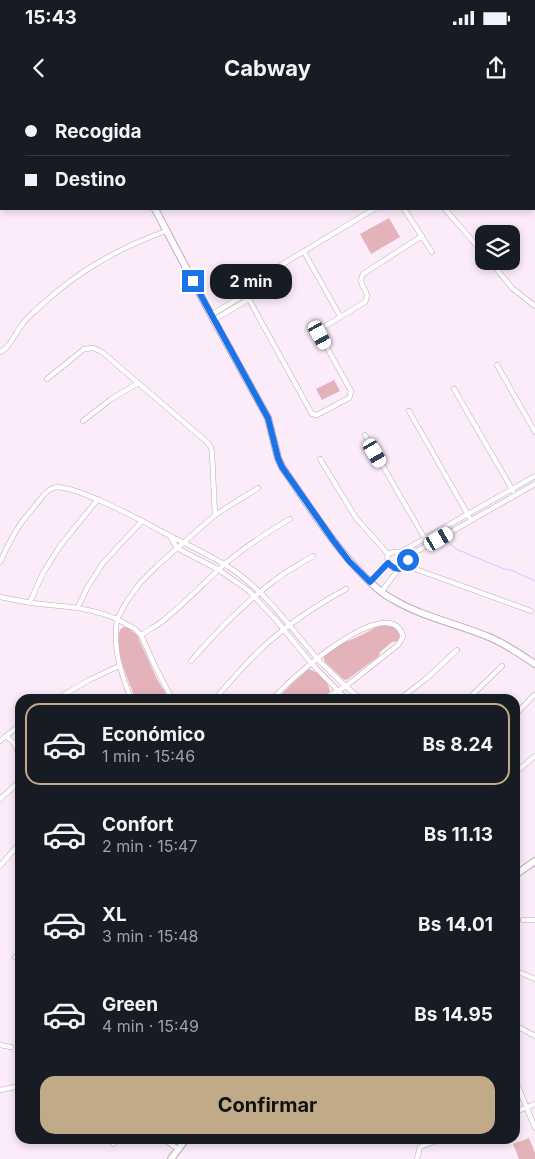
<!DOCTYPE html>
<html lang="es">
<head>
<meta charset="utf-8">
<style>
  :root { --surface:#171b24; --page:#242831; --text:#f1f3f6; --muted:#9ea1a6; --line:#363941; --accent:#c1aa87 }
  body { margin:0; font-family:Inter,sans-serif; background:var(--page); color:var(--text); height:100vh; display:flex; flex-direction:column; font-size:19px; white-space:nowrap }
  * { box-sizing:border-box; margin:0 }
  p { font-size:16px; color:var(--muted) }
  .icon { flex:none; width:28px; height:28px; fill:none; stroke:currentColor; stroke-width:2; stroke-linecap:round; stroke-linejoin:round }
  .map { position:relative; flex:1; overflow:hidden }
  .sheet { position:absolute; left:15px; top:594px; width:505px; height:450px; display:flex; flex-direction:column; background:var(--surface); border-radius:15px; box-shadow:0 2px 8px #0003 }
  .sheet>* { flex:none }
  .top-card { position:absolute; left:0px; top:0px; width:535px; height:110px; box-shadow:0 2px 8px #0003; display:grid; align-content:center; height:110px; padding:0 25px; background:var(--surface) }
  .fabs { position:absolute; left:475px; top:125px; display:grid; gap:10px }
  .fabs a { display:grid; place-items:center; width:45px; height:45px; border-radius:10px; background:var(--surface); box-shadow:0 2px 8px #0003; font-size:25px }
  .end { position:absolute; width:22px; height:22px; margin:-11px; border:6px solid #1a73e8; background:#fff; box-shadow:0 0 0 2px #fff }
  .from { border-radius:50% }
  .bubble { position:absolute; height:35px; border-radius:15px; background:var(--surface); box-shadow:0 2px 8px #0003; font-size:16px; font-weight:700; line-height:35px; text-align:center }
  .car { position:absolute; width:15px; height:30px; margin:-15px -8px; border-radius:6px; box-shadow:0 0 4px 1px #0007; background:linear-gradient(#fff 24%,#345 0 40%,#fff 0 76%,#345 0 86%,#fff 0) }
  .top-card b { display:flex; align-items:center; gap:18px; height:48px; font-size:19px }
  .top-card b+b { border-top:1px solid var(--line) }
  .top-card i { width:12px; height:12px; background:var(--text) }
  ul { padding:9px 0 0; list-style:none }
  li { display:flex; align-items:center; gap:15px; height:82px; margin:0 10px 8px; padding:0 15px; border:2px solid transparent; border-radius:15px }
  li div { flex:1 }
  li b { display:block; font-size:19px }
  li em { font-style:normal; font-weight:700 }
  li.on { border-color:var(--accent) }
  li>.icon { width:45px; height:45px; stroke-width:1.5 }
  .cta { display:flex; gap:10px; margin-top:auto; padding:10px 25px }
  .cta a { flex:1; height:58px; border-radius:15px; background:var(--accent); color:#111; font-size:20px; font-weight:700; line-height:58px; text-align:center }
  .status { display:flex; justify-content:space-between; align-items:center; height:35px; padding:0 25px; background:var(--surface); direction:ltr }
  .status svg { height:14px; fill:currentColor }
  header { display:flex; justify-content:space-between; align-items:center; height:65px; padding:0 25px; background:var(--surface); font-size:22px; font-weight:700 }
  .map>svg:first-child { display:block }
</style>
</head>
<body>
<div class="status"><b>15:43</b><svg viewBox="0 0 49 12"><path d="M0 12V9h3v3zM5 12V6h3v6zM10 12V3h3v9zM15 12V0h3v12zM26 1h20v11H26zM47 4h2v5h-2z"/></svg></div>
<header><svg class="icon" aria-label="back" viewBox="0 0 24 24"><path d="M15 5l-7 7 7 7"/></svg>Cabway<svg class="icon" aria-label="share" viewBox="0 0 24 24"><path d="M12 15V3M7 8l5-5 5 5M5 13v7h14v-7"/></svg></header>
<div class="map">
<svg width="535" height="1059" viewBox="0 0 535 1059">
  <rect width="100%" height="100%" fill="#fcecfa"/>
  <g fill="#e4b3ba">
    <polygon points="389,118 400,137 371,154 360,134"/>
    <polygon points="334,280 340,291 322,300 316,289"/>
    <path d="M 378,525 L 394,527 L 400,535 L 398,541 L 392,542 L 380,552 L 379,556 L 348,579 L 346,580 L 343,579 L 326,563 L 324,560 L 324,556 C 332,550 343,542 353,539 C 361,535 371,531 378,525 Z"/>
    <path d="M 123,527 L 128,528 L 137,535 L 157,579 L 169,599 L 136,599 C 128,580 114,550 120,530 Z"/>
    <path d="M 309,569 C 318,572 329,581 330,592 L 321,599 L 277,599 L 296,580 Z"/>
    <polygon points="529,1038 535,1053 535,1059 519,1059 513,1044"/>
  </g>
  <g fill="none" stroke-linecap="round" stroke-linejoin="round">
    <polyline stroke="#cec8fc" stroke-width="1" points="444,439 456,449 504,469 511,470 535,481"/>
    <defs>
      <g id="street">
        <polyline points="101,0 102,1"/>
        <polyline points="432,1 432,0"/>
        <polyline points="404,109 432,152"/>
        <polyline points="445,109 484,154"/>
        <polyline points="304,152 340,216"/>
        <polyline points="490,161 512,188 535,206"/>
        <path d="M 246,194 L 312,314 L 317,315 L 349,298 L 350,296 L 351,291 L 320,235 L 319,232 L 322,228 L 365,202 C 372,190 356,187 363,174 L 422,136"/>
        <polyline points="211,215 246,194 253,185 263,176 374,109"/>
        <polyline points="214,220 249,199"/>
        <path d="M 0,252 C 10,248 15,233 22,225 C 25,220 30,215 35,211 C 55,192 79,173 103,160 C 123,148 144,139 166,131"/>
        <polyline points="497,265 535,332"/>
        <polyline points="47,279 84,249 93,248 102,252 207,342 211,347 212,353 215,415"/>
        <polyline points="454,289 513,391"/>
        <polyline points="409,311 471,420"/>
        <polyline points="83,321 110,300 138,283"/>
        <polyline points="365,335 425,439"/>
        <path d="M 320,359 L 356,418 L 388,454 C 385,468 397,473 407,466 L 407,457 C 400,452 396,450 388,454"/>
        <polyline points="401,452 535,376"/>
        <polyline points="407,457 535,384"/>
        <path d="M 0,462 C 5,451 11,439 18,428 C 22,420 29,414 34,407 C 40,400 45,391 53,388 C 70,381 152,426 170,436"/>
        <polyline points="407,466 531,511"/>
        <polyline points="370,482 388,463"/>
        <polyline points="381,492 398,470"/>
        <path d="M 0,497 C 10,499 21,501 31,503 C 61,506 89,507 117,519 L 127,501 L 140,483 L 158,465 L 215,415 L 258,388"/>
        <polyline points="30,502 43,473 60,446 98,399"/>
        <polyline points="78,507 87,488 103,463 142,421"/>
        <path d="M 141,535 C 147,531 154,527 160,523 C 184,505 204,482 226,463 C 246,446 268,432 290,419"/>
        <path d="M 191,561 C 216,532 243,504 274,481 C 286,471 300,464 313,456"/>
        <polyline points="57,599 89,580 119,566"/>
        <path d="M 131,599 C 120,569 113,551 117,519 L 135,529 L 141,535 L 155,566 L 172,599"/>
        <path d="M 215,599 C 230,582 244,565 260,550 C 286,525 315,506 346,489"/>
        <path d="M 273,599 C 287,581 391,488 403,537 L 398,545 L 346,586 L 324,599"/>
        <path d="M 346,599 L 311,563 L 276,520 L 249,491 L 219,470 L 177,448 L 170,436 C 192,447 221,460 240,475 C 270,498 291,528 315,556 C 329,572 345,585 360,599"/>
        <polyline points="400,599 427,578 457,550"/>
        <polyline points="468,599 502,566"/>
        <polyline points="515,615 534,595"/>
        <polyline points="6,636 14,643 20,656"/>
        <polyline points="0,641 20,625"/>
        <polyline points="515,673 535,656"/>
        <polyline points="0,699 20,681"/>
        <polyline points="0,766 20,743"/>
        <polyline points="523,820 535,820"/>
        <polyline points="15,857 20,855"/>
        <polyline points="515,872 521,873 535,879"/>
        <polyline points="515,925 535,936"/>
        <polyline points="0,945 11,947"/>
        <polyline points="515,979 535,1028"/>
        <polyline points="0,990 20,986"/>
        <polyline points="515,1012 535,1004"/>
        <polyline points="163,1039 178,1049"/>
        <polyline points="113,1044 116,1039"/>
        <polyline points="417,1059 420,1047 442,1039"/>
      </g>
      <g id="secondary">
        <polyline points="366,1 372,0"/>
        <path d="M 155,109 L 211,215 L 268,318 L 278,358 L 282,367 C 308,404 332,444 364,476 C 373,485 382,494 394,500 C 423,517 458,524 489,537 C 506,544 520,554 535,564"/>
        <polyline points="515,775 535,761"/>
        <polyline points="171,1059 186,1039"/>
      </g>
    </defs>
    <use href="#street" stroke="#bfa7bd" stroke-width="5.5"/>
    <use href="#secondary" stroke="#bfa7bd" stroke-width="8"/>
    <use href="#street" stroke="#fff" stroke-width="4.5"/>
    <use href="#secondary" stroke="#fff" stroke-width="6"/>
  </g>
  <g fill="none" stroke-linecap="round" stroke-linejoin="round">
    <path stroke="#1a73e8" stroke-width="6" d="M 193,181 L 268,318 L 278,358 L 282,367 L 333,440 L 349,461 L 370,482 L 388,463 C 394,469 399,471 407,466 L 408,460"/>
  </g>
</svg>
<div class="fabs">
<a><svg class="icon" aria-label="layers" viewBox="0 0 24 24"><path d="M12 4l9 5-9 5-9-5zM3 14l9 5 9-5"/></svg></a>
</div>
<i class="end from" style="left:408px;top:460px"></i>
<i class="end" style="left:193px;top:181px"></i>
<div class="bubble" style="left:210px;top:164px;width:82px">2 min</div>
<i class="car" style="left:320px;top:235px;rotate:151deg"></i>
<i class="car" style="left:375px;top:353px;rotate:150deg"></i>
<i class="car" style="left:439px;top:439px;rotate:60deg"></i>
<div class="top-card">
<b><i class="from"></i>Recogida</b>
<b><i></i>Destino</b>
</div>
<section class="sheet">
<ul>
<li class="on"><svg class="icon" aria-label="car" viewBox="0 0 24 24"><path d="M5 17H2v-5l4-1 3-4h7l3 4 3 1v5h-3M9 17h6M6 11h13"/><circle cx="7" cy="17" r="2"/><circle cx="17" cy="17" r="2"/></svg><div><b>Económico</b><p>1 min · 15:46</p></div><em>Bs 8.24</em></li>
<li><svg class="icon" aria-label="car" viewBox="0 0 24 24"><path d="M5 17H2v-5l4-1 3-4h7l3 4 3 1v5h-3M9 17h6M6 11h13"/><circle cx="7" cy="17" r="2"/><circle cx="17" cy="17" r="2"/></svg><div><b>Confort</b><p>2 min · 15:47</p></div><em>Bs 11.13</em></li>
<li><svg class="icon" aria-label="car" viewBox="0 0 24 24"><path d="M5 17H2v-5l4-1 3-4h7l3 4 3 1v5h-3M9 17h6M6 11h13"/><circle cx="7" cy="17" r="2"/><circle cx="17" cy="17" r="2"/></svg><div><b>XL</b><p>3 min · 15:48</p></div><em>Bs 14.01</em></li>
<li><svg class="icon" aria-label="car" viewBox="0 0 24 24"><path d="M5 17H2v-5l4-1 3-4h7l3 4 3 1v5h-3M9 17h6M6 11h13"/><circle cx="7" cy="17" r="2"/><circle cx="17" cy="17" r="2"/></svg><div><b>Green</b><p>4 min · 15:49</p></div><em>Bs 14.95</em></li>
</ul>
<div class="cta"><a>Confirmar</a></div>
</section>
</div>
</body>
</html>
